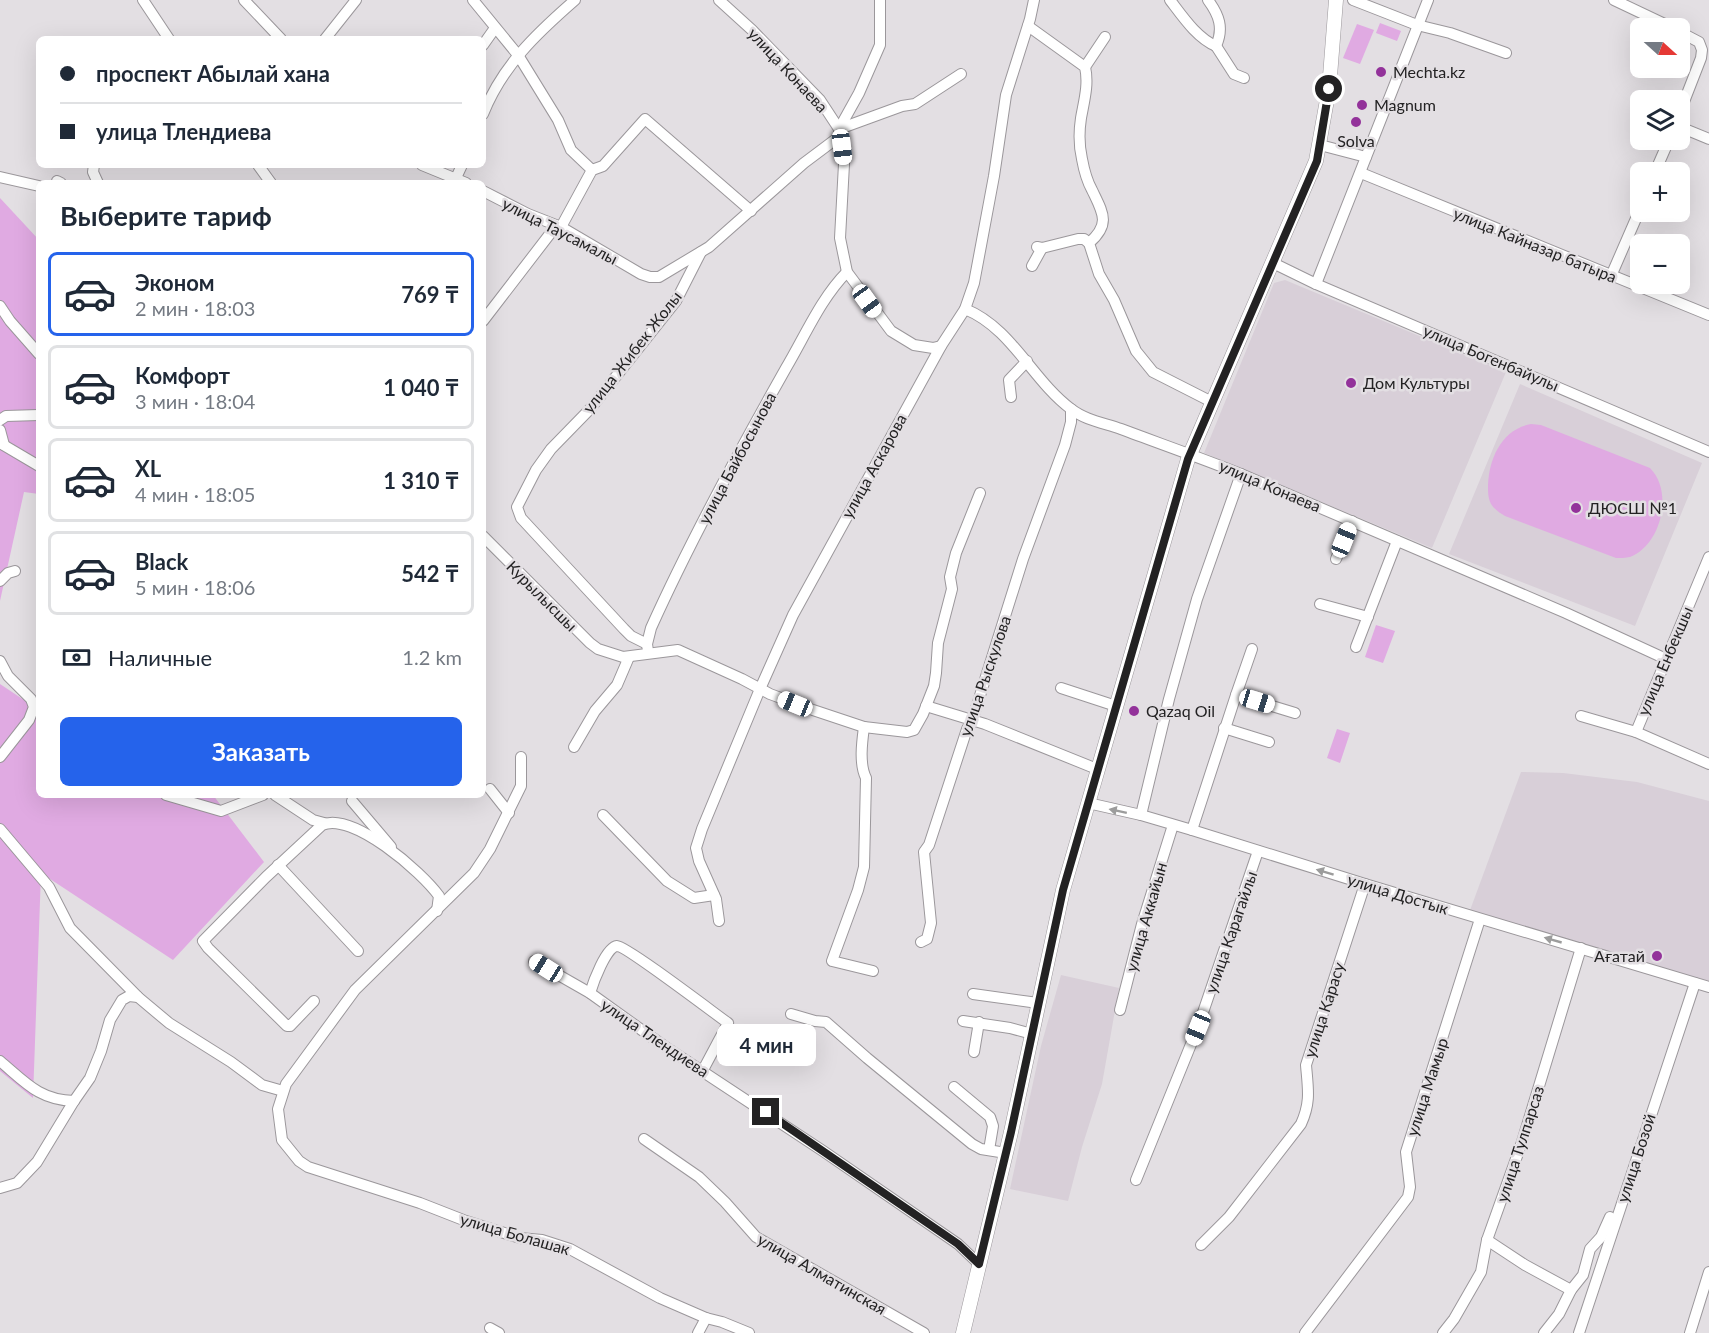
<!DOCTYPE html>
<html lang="ru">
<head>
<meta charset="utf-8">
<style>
  :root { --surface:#fff; --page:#f2f2f3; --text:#1f2937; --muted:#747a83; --line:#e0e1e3; --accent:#2563eb }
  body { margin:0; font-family:Lato,sans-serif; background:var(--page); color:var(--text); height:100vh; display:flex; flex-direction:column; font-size:22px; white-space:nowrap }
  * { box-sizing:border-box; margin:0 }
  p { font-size:20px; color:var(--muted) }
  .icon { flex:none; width:33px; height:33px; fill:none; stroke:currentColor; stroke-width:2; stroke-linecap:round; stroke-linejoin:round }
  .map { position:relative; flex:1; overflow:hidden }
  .panel { position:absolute; left:36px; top:180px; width:450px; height:618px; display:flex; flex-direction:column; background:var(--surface); border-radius:9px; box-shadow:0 6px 24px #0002 }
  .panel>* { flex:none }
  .hud { position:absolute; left:36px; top:36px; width:450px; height:132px; border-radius:9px; box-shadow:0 6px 24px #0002; display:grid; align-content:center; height:132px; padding:0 24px; background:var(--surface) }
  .needle { width:39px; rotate:111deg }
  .tools { position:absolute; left:1630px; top:18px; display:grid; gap:12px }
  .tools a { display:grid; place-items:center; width:60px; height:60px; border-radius:9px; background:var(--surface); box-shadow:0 6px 24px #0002; font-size:30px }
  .end { position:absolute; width:27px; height:27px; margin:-14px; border:8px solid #232223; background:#fff; box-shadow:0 0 0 3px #fff }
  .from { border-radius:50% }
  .bubble { position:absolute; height:42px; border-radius:9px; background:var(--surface); box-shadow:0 6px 24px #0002; font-size:20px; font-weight:700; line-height:42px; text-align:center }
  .car { position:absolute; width:18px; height:36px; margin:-18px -9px; border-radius:8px; box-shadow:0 0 4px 2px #0007; background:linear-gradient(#fff 24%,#345 0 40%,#fff 0 76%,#345 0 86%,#fff 0) }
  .hud b { display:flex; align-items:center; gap:21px; height:57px; font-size:22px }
  .hud b+b { border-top:2px solid var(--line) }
  .hud i { width:15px; height:15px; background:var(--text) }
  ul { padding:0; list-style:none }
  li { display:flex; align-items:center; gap:18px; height:84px; margin:0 12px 9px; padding:0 12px; border:3px solid var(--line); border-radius:9px }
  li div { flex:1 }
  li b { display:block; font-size:22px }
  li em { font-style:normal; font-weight:700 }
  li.active { border-color:var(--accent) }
  li>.icon { width:54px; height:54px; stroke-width:1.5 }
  h2 { padding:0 24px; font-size:27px; line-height:72px }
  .pay { display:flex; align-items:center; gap:15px; height:66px; padding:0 24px; font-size:22px }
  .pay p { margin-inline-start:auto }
  .primary-button { display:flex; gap:12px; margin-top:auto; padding:12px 24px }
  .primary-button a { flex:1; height:69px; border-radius:9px; background:var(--accent); color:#fff; font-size:24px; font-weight:700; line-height:69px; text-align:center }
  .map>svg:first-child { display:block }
</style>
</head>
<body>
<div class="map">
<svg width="1709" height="1333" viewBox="0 0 1709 1333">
  <rect width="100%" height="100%" fill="#e3dfe3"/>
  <g fill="#d8cfd8">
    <polygon points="1285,280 1506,372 1432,548 1204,453 1274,283"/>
    <polygon points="1520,384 1702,463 1635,626 1449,554"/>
    <polygon points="1521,772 1563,773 1637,782 1709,801 1709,981 1469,913"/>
    <polygon points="1061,975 1119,988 1102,1084 1082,1147 1068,1201 1010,1189 1041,1046"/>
  </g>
  <g fill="#e0aae2">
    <polygon points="1380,23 1401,31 1397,41 1376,33"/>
    <polygon points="1357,24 1374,30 1360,64 1343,58"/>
    <polygon points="0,198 39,240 39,494 24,492 0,601"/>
    <path d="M 1531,424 L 1541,425 L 1650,468 C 1674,492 1661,545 1630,557 C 1626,558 1620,558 1616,558 L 1505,516 C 1500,513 1494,509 1491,504 C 1488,498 1488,492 1488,485 C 1489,458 1502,429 1531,424 Z"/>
    <polygon points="1376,625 1395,631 1383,663 1365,657"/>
    <polygon points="0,684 39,710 39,795 213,795 264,862 173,960 41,873 33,1098 0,1071"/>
    <polygon points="1337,729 1350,733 1340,763 1327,758"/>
  </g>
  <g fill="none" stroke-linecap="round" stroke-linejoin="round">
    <defs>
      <g id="minor">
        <polyline points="143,0 169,39"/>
        <polyline points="244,0 281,39"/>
        <polyline points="473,0 518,55 558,120 571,150 592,170"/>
        <polyline points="719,0 752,30 820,100 839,129 844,164 840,238 847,272 891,331 914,345 933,348 941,346"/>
        <path d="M 1170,0 C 1183,17 1197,38 1216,46"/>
        <path d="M 1208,0 C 1219,15 1224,28 1216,46"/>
        <polyline points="1353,0 1417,25 1450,33 1506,53"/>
        <polyline points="1614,0 1673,28"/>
        <path d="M 1028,26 L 1085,67 C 1089,84 1084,101 1081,118 C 1079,131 1079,146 1082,159 C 1084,170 1087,181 1092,190 C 1103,213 1111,224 1089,243 L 1099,274 L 1114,300 L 1136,351 L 1153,372 L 1212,402"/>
        <polyline points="1680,32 1699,42 1702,50 1701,58 1680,112"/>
        <polyline points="325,39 356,0"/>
        <polyline points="483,45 495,28"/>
        <polyline points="1216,46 1234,74 1244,78"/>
        <polyline points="1085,67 1105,37"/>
        <path d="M 483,114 C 503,65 536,34 575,0"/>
        <polyline points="1680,127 1709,139"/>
        <polyline points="839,129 859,93 880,45 880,0"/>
        <polyline points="839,129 902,106 915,104 961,74"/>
        <polyline points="1320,145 1366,157"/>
        <polyline points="94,165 93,172 98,183"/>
        <polyline points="258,165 271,183"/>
        <polyline points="422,165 466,183"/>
        <polyline points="1655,172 1669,140"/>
        <polyline points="1361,173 1709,315"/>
        <polyline points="0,177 39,186"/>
        <polyline points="456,178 462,165"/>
        <polyline points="57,181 61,183"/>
        <polyline points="483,191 528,214 561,227 641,274 650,277 659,277 709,247 804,163 840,136"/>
        <polyline points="561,227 592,170 603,166 645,119 751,211"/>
        <polyline points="1037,247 1042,248 1078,239 1084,239 1089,243"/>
        <polyline points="1273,263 1316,284 1709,452"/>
        <polyline points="1032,266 1042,248"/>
        <polyline points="1611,276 1641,207"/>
        <polyline points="1316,284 1428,0"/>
        <polyline points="0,306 10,321 39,354"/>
        <path d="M 965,309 C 1012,328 1032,380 1071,409 C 1085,420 1104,423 1121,429 C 1161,444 1201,458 1241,474 L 1566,613 L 1666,659"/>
        <polyline points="483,321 556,226"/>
        <polyline points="1011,397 1009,380 1027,361"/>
        <polyline points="0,420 6,416 39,415"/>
        <polyline points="0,430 4,445"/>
        <polyline points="0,443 39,466"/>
        <polyline points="483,536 590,643 598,649 623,657 678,650 742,679 770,694 813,710 864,727 907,732 914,730 923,714 934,686 936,673 938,643 952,589 950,577 956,553 980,493"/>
        <polyline points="1336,559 1352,521"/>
        <polyline points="0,581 8,573 15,571"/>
        <polyline points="1320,604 1368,617"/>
        <polyline points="647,644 631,636 624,629 521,518 517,507 536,470 551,449 590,409 676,301 701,252"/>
        <polyline points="1356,647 1397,541"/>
        <path d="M 648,651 L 647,644 L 651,628 C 691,539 738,453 786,368 C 805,336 821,298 847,272"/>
        <polyline points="0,661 8,676 31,699 34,707 29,720 0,757"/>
        <polyline points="1061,688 1116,706"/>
        <polyline points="1236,695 1252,649"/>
        <polyline points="926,706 985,724 1097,769"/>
        <polyline points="1581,716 1636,732 1709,764"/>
        <path d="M 864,727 C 862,742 859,764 866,778 L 864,867 L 858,890 L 832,961 L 873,971"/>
        <polyline points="1224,728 1269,742"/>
        <polyline points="1636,732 1709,557"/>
        <polyline points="574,747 595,711 617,685 629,657"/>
        <polyline points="521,757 521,786 490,849 474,873 355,990 286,1084 278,1109 282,1140 299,1161 308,1167 420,1203 466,1221 520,1238 542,1240 570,1249 660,1298 706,1318 722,1322 749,1333"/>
        <polyline points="490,789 509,813"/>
        <polyline points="166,795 221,811 263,795"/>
        <polyline points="275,795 313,820 324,823"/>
        <polyline points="352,801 391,847"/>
        <polyline points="1088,803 1141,815 1192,830 1365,884 1709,987"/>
        <polyline points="603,815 667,881 694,898 714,895"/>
        <polyline points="1141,815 1169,699 1197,599 1241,474"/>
        <polyline points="0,829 49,887 70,928 138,997 169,1023 231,1062 262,1085 283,1091"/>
        <polyline points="1192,830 1236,695 1295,713"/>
        <polyline points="278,865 358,951"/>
        <polyline points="719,921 716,899 699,861 696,848 702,829 760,689 793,615 941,346 965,309 974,283 994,176 1006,95 1030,19 1034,0"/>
        <polyline points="921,942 927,939 931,923 924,852 929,845 967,729 972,721 1023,559 1065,445 1071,422 1071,409"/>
        <polyline points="534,961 590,993 664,1046 823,1151 958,1244 979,1264"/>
        <path d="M 590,993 C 593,983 606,947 617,946 C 626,946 714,1013 728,1023 L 703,1070"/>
        <polyline points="973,994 1038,1003"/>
        <path d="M 314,1001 L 290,1026 L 287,1026 L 208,948 L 203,941 L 266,877 L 322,825 C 352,811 422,872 439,896 L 437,911"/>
        <polyline points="1120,1010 1142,924 1173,825"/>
        <polyline points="791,1014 815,1021 826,1022 867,1058 972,1144 981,1149 1006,1153"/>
        <polyline points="963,1021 1010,1028 1032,1034"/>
        <polyline points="974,1052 979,1022"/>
        <path d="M 0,1061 C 25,1082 39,1100 74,1101"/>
        <polyline points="954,1087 990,1117 993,1126 989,1150"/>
        <polyline points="644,1139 699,1177 725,1202 756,1237 924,1333"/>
        <polyline points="1136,1180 1198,1027 1258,851"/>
        <polyline points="0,1188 17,1183 37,1162 74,1101 90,1078 101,1051 110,1020 122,1000 129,996 138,997"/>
        <polyline points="1487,1240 1525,1265 1571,1290"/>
        <path d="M 1201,1245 L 1229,1217 L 1301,1124 C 1311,1102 1308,1089 1306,1065 L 1365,884"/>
        <polyline points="490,1328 499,1333"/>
        <polyline points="698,1333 706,1318"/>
        <polyline points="1305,1333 1408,1197 1410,1187 1406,1152 1480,919"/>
        <polyline points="1443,1333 1454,1319 1481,1272 1487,1240 1522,1142 1581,948"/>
        <polyline points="1544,1333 1559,1314 1571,1290 1583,1275 1590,1249 1601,1237 1610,1217"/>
        <polyline points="1579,1333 1695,983"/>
        <polyline points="1690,1333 1709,1272"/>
      </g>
      <polyline id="major" points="963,1333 1011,1132 1063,890 1188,459 1316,161 1329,89 1336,0"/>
    </defs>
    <use href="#minor" stroke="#9b979b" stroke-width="12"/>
    <use href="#major" stroke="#9b979b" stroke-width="15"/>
    <use href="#minor" stroke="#fff" stroke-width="10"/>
    <use href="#major" stroke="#fff" stroke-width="14"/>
  </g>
  <defs><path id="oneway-solid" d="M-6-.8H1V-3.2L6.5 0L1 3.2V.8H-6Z" transform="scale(1.5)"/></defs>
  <g fill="#9c9c9c">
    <use href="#oneway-solid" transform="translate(1118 811) rotate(-168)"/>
    <use href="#oneway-solid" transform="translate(1325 872) rotate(-163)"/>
    <use href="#oneway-solid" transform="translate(1553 940) rotate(-164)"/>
  </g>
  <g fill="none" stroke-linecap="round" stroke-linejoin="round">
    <polyline stroke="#232223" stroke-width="8" points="766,1112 958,1244 979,1264 1011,1132 1063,890 1188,459 1317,161 1329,89"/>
  </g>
  <g fill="#93329a" stroke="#e3dfe3" stroke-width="2">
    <circle cx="1381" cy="72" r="6"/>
    <circle cx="1362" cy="105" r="6"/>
    <circle cx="1356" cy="122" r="6"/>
    <circle cx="1351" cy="383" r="6"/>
    <circle cx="1576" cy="508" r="6"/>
    <circle cx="1134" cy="711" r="6"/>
    <circle cx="1657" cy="956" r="6"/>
  </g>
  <g text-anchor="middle" stroke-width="5" stroke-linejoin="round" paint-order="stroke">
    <g font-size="16" fill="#232223" stroke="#e3dfe3">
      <text transform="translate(788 70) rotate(47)" y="6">улица Конаева</text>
      <text transform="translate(560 231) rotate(27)" y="6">улица Таусамалы</text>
      <text transform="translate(1535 245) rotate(22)" y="6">улица Кайназар батыра</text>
      <text transform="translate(632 352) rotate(-52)" y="6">улица Жибек Жолы</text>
      <text transform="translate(1491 358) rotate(23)" y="6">улица Богенбайулы</text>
      <text transform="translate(737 458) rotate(-62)" y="6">улица Байбосынова</text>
      <text transform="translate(874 466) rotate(-61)" y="6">улица Аскарова</text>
      <text transform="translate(1270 486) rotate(23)" y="6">улица Конаева</text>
      <text transform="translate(542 596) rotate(45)" y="6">Курылысшы</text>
      <text transform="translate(1665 661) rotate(-67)" y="6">улица Енбекшы</text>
      <text transform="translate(985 676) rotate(-71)" y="6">улица Рыскулова</text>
      <text transform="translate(1398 894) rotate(17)" y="6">улица Достык</text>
      <text transform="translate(1146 917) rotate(-74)" y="6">улица Аккайын</text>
      <text transform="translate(1231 932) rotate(-71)" y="6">улица Карагайлы</text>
      <text transform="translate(1324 1010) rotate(-72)" y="6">улица Карасу</text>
      <text transform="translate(655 1038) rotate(34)" y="6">улица Тлендиева</text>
      <text transform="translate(1427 1087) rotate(-72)" y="6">улица Мамыр</text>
      <text transform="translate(1520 1144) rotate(-72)" y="6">улица Тулпарсаз</text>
      <text transform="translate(1636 1158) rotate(-72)" y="6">улица Бозой</text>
      <text transform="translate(515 1234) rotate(16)" y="6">улица Болашак</text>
      <text transform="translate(822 1274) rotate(30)" y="6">улица Алматинская</text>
    </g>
    <g font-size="16" fill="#232223" stroke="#e3dfe3" text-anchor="start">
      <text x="1393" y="78">Mechta.kz</text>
      <text x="1374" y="111">Magnum</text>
      <text x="1356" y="147" text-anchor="middle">Solva</text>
      <text x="1363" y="389">Дом Культуры</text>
      <text x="1588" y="514">ДЮСШ №1</text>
      <text x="1146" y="717">Qazaq Oil</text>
      <text x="1645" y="962" text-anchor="end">Ағатай</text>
    </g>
  </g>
</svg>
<div class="tools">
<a><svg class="needle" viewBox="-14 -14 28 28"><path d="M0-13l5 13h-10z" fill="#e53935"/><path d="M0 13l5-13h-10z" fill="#747a83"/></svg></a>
<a><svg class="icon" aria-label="layers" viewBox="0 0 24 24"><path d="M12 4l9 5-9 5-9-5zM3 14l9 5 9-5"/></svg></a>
<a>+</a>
<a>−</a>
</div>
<i class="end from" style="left:1329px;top:89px"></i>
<i class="end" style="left:766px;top:1112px"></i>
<div class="bubble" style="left:717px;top:1024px;width:99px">4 мин</div>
<i class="car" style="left:842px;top:147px;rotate:173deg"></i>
<i class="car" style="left:867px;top:301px;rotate:144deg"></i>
<i class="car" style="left:1344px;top:540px;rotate:22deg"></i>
<i class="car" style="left:1257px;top:701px;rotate:107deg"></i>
<i class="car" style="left:795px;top:704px;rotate:292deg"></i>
<i class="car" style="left:546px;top:968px;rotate:302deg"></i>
<i class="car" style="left:1198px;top:1028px;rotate:202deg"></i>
<div class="hud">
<b><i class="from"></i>проспект Абылай хана</b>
<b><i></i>улица Тлендиева</b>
</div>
<section class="panel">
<h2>Выберите тариф</h2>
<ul>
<li class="active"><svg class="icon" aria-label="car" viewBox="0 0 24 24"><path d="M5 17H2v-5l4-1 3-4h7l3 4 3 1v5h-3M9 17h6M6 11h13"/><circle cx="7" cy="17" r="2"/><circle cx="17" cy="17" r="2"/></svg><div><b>Эконом</b><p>2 мин · 18:03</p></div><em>769 ₸</em></li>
<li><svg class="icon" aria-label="car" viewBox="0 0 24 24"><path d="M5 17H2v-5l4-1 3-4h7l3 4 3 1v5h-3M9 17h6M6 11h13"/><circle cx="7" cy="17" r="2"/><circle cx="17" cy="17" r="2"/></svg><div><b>Комфорт</b><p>3 мин · 18:04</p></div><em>1 040 ₸</em></li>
<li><svg class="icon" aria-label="car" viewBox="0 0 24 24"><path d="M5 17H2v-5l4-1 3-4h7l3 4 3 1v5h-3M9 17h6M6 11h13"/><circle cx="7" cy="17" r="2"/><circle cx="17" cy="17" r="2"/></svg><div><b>XL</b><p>4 мин · 18:05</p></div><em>1 310 ₸</em></li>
<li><svg class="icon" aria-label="car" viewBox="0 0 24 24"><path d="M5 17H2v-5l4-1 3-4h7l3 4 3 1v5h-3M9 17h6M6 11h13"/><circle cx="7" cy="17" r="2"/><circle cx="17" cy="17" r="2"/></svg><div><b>Black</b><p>5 мин · 18:06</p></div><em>542 ₸</em></li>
</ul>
<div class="pay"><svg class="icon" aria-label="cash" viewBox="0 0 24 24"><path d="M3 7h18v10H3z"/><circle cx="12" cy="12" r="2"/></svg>Наличные<p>1.2 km</p></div>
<div class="primary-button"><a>Заказать</a></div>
</section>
</div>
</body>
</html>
